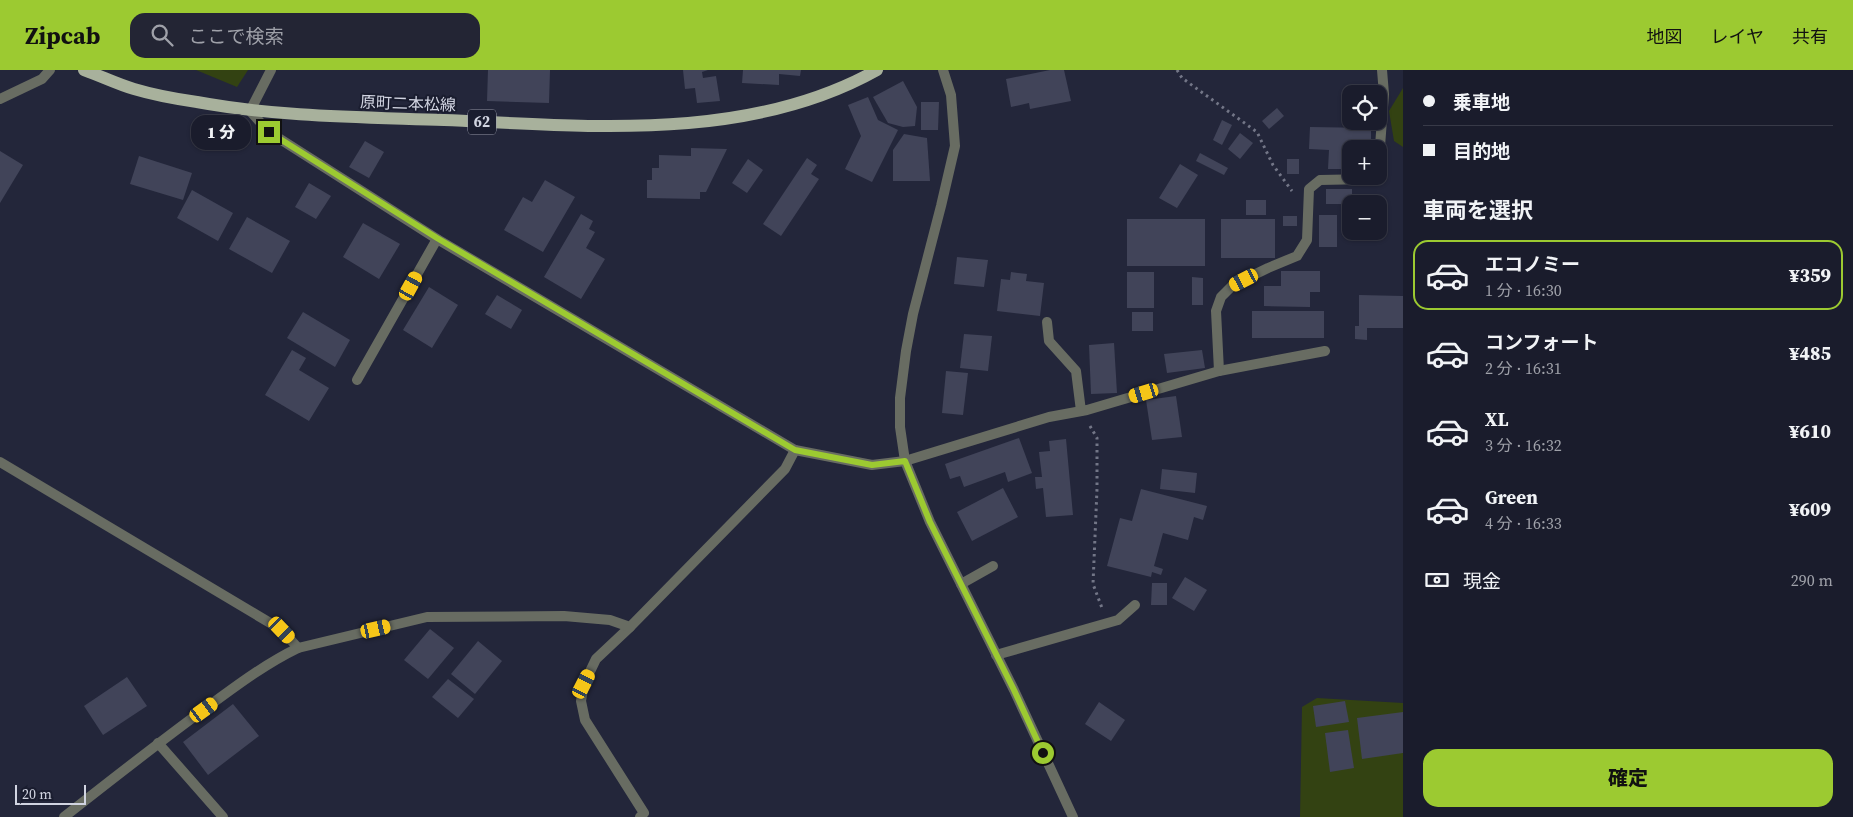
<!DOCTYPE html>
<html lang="ja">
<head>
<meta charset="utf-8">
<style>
  :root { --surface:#1a1c2c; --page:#232534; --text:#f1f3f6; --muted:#9fa1a9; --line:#383a48; --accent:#9cca31 }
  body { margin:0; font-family:"Source Serif 4","Noto Sans JP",serif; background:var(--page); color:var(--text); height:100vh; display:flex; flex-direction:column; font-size:19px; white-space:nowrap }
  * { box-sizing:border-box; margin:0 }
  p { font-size:16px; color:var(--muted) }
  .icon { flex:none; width:28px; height:28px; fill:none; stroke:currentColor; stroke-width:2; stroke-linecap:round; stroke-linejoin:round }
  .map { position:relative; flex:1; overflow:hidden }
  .sheet { display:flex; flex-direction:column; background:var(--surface); width:450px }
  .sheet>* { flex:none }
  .guide { display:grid; align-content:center; height:110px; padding:0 20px; background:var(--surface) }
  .controls { position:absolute; left:1342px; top:15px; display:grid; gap:10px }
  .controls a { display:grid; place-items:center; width:45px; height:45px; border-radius:10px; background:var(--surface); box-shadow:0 1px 4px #0004,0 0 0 1px var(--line); font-size:25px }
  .scale { position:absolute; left:15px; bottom:12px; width:71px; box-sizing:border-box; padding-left:5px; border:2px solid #d1d4e1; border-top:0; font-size:14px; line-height:18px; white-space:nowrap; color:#d1d4e1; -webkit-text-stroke:4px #1a1d2f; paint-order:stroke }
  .end { position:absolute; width:22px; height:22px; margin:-11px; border:6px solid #9cca31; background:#111; box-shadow:0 0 0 2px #111 }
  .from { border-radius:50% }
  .bubble { position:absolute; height:35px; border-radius:15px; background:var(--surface); box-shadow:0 1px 4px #0004,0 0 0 1px var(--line); font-size:16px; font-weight:800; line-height:35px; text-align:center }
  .car { position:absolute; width:15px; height:30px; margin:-15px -8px; border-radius:6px; box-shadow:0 0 4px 1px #0007; background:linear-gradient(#f5c518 24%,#345 0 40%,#f5c518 0 76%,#345 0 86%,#f5c518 0) }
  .guide b { display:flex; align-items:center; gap:18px; height:48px; font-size:19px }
  .guide b+b { border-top:1px solid var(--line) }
  .guide i { width:12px; height:12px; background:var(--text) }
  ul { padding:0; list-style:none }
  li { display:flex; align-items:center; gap:15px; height:70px; margin:0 10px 8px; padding:0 10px; border:2px solid transparent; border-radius:15px }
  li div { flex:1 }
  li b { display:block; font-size:19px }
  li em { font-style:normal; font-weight:800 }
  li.selected { border-color:var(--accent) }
  li>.icon { width:45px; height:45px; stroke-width:1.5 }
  h2 { padding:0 20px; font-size:22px; line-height:60px }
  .pay { display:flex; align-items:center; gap:12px; height:55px; padding:0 20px; font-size:19px }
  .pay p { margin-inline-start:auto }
  .action { display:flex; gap:10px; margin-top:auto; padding:10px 20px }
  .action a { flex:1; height:58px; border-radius:15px; background:var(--accent); color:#111; font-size:20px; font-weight:800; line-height:58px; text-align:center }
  header { display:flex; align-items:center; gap:30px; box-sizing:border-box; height:70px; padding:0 25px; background:var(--accent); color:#111 }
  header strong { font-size:24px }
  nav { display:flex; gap:28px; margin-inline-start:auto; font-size:18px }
  .search { width:350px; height:45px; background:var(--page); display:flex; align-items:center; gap:12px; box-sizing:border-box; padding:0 18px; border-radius:15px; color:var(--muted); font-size:19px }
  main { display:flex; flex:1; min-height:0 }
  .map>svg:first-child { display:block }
</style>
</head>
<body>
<header>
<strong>Zipcab</strong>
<div class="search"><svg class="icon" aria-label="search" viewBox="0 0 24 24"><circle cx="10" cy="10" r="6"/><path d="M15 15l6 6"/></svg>ここで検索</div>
<nav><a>地図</a><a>レイヤ</a><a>共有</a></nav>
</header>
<main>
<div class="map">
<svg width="1403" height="747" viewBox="0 0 1403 747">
  <rect width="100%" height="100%" fill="#23263a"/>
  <g fill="#334212">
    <polygon points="196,0 248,0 237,17"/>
    <polygon points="1403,18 1403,77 1394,71 1389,41"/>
    <polygon points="1317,628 1403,633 1403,747 1300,747 1302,637"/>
  </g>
  <g fill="#414459">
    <polygon points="488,0 550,0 549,33 487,31"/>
    <polygon points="683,0 708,0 702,2 703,8 716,6 720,31 697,33 695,18 685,19"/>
    <polygon points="743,0 801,0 800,6 779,4 779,15 742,13"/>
    <polygon points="1050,0 1064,0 1071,31 1030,39 1029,33 1011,37 1006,9"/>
    <polygon points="903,11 917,37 915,56 903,57 888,53 873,27"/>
    <polygon points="868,27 878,50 898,60 872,112 845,99 861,66 848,35"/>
    <polygon points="921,32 939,32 938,60 921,60"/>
    <polygon points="1277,38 1284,46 1269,59 1262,51"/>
    <polygon points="1222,50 1232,55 1222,75 1213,70"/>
    <polygon points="1310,57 1371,58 1371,79 1351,79 1351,99 1328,99 1329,80 1309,79"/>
    <polygon points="1240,63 1253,73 1240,89 1228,79"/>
    <polygon points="904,64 927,68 930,111 893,111 893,80"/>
    <polygon points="365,71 384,82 369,108 349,97"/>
    <polygon points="691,78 727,79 706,122 700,122 700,129 647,128 647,110 652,110 652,98 659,98 659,85 691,86"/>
    <polygon points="0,81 23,95 0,133"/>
    <polygon points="1200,83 1228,98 1224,105 1196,91"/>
    <polygon points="139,86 192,103 183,130 130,114"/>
    <polygon points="807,88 817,95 811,104 819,109 781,166 763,154"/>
    <polygon points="748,89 763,100 747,123 732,113"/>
    <rect x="1287" y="89" width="12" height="15"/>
    <polygon points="1180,94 1198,105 1177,138 1159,128"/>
    <polygon points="545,110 575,127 543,182 504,160 523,127 532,132"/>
    <polygon points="309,113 331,126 316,149 295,137"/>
    <rect x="1326" y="119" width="26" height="15"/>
    <polygon points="192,120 233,143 218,171 177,148"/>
    <rect x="1246" y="130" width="20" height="15"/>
    <polygon points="581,144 593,151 589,159 595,162 586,178 605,189 581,229 544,207"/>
    <rect x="1319" y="145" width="18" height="32"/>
    <rect x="1283" y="146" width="14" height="10"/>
    <polygon points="247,147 290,171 272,203 229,179"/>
    <rect x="1127" y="149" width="78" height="47"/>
    <rect x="1221" y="149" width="54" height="39"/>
    <polygon points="363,153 400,174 379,209 343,187"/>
    <polygon points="957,187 988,190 984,217 954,214"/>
    <polygon points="1281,201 1320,201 1320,222 1310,222 1310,237 1264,236 1264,216 1281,216"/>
    <polygon points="1011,202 1027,204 1026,211 1044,213 1040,246 997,241 1001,209 1010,210"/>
    <rect x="1127" y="202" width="27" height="36"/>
    <polygon points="1192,207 1203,208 1203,235 1192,235"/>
    <polygon points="429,217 458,235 432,278 403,260"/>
    <polygon points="497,225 522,240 511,259 485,244"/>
    <polygon points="1359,225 1403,226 1403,258 1367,258 1367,270 1355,269 1355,256 1359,256"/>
    <rect x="1252" y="241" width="72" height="27"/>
    <polygon points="303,242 350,270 335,297 287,268"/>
    <rect x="1132" y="242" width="21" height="19"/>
    <polygon points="964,264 992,266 988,301 960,298"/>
    <polygon points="1114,273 1117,323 1091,324 1089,275"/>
    <polygon points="292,280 306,288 299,300 329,318 309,351 265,325"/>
    <polygon points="1202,280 1205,298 1167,303 1164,284"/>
    <polygon points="946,301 968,303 963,345 942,343"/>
    <polygon points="1176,326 1182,367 1152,370 1146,330"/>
    <polygon points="1019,368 1032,403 1008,412 1005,402 964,417 960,406 950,409 945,394"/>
    <polygon points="1066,369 1073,445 1046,447 1043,418 1036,419 1035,407 1042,407 1039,382 1050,381 1049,371"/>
    <polygon points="1162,399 1197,403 1195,423 1160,419"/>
    <polygon points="1003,418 1018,447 972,471 957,442"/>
    <polygon points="1141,419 1207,436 1203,450 1194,447 1188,470 1163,463 1154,496 1163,499 1161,505 1152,502 1151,507 1107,496 1120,448 1132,451"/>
    <polygon points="1185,507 1207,520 1194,541 1172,528"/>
    <polygon points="1152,513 1167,513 1167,535 1151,535"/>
    <polygon points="430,559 454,578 428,609 404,590"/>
    <polygon points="478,571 502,591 475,624 451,604"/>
    <polygon points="127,607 147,636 103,665 84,636"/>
    <polygon points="448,609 474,629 458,648 432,627"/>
    <polygon points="1345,631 1349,652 1316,657 1313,636"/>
    <polygon points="1099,632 1125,650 1111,671 1085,654"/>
    <polygon points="233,634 259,666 208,705 183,672"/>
    <polygon points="1403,642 1403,683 1362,689 1357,648"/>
    <polygon points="1348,660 1354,698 1330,702 1325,663"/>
  </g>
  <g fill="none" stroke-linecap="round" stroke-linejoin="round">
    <g stroke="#737687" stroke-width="3" stroke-dasharray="2.5 4" stroke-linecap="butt">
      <polyline points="1177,0 1182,8 1257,62 1273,95 1292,121"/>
      <polyline points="1090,356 1097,368 1097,419 1093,514 1102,538"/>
    </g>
    <g stroke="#686c62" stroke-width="10">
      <polyline points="1379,89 1384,24 1382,0"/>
      <polyline points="1047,252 1049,271 1076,301 1081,341"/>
      <polyline points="961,514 993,496"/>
      <polyline points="996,585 1118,550 1135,535"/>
    </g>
    <g stroke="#686c62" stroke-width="10">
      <polyline points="271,0 250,41 269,62 437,169 795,380 872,395 905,391 1049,347 1087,340 1219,301 1325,281"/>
      <polyline points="943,0 951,25 955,76 941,136 913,244 906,281 900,328 900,357 905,391 930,452 1014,620 1073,747"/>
      <polyline points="0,29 42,9 50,0"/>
      <polyline points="1219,301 1216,241 1221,227 1233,215 1268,198 1297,186 1307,170 1309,119 1320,110 1369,109"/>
      <polyline points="357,310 437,169"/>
      <polyline points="0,392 282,560 298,578"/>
      <polyline points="630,557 596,589 584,614 581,631 585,650 644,743 640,747"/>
      <polyline points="158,673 223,747"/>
      <path d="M 64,747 C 111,710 158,673 206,638 C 236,616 265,594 298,578 L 427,547 L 564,546 L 610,550 L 630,557 L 785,399 L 795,380"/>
    </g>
    <path stroke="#a8b19c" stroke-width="12" d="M 84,0 C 101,6 117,14 134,19 C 154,25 176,29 197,32 C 279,47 361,47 444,50 C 587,56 747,73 877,0"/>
  </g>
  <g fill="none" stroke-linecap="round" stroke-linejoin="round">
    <polyline stroke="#9cca31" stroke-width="6" points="269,62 437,168 795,380 872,395 905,391 930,452 1014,620 1043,683"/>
  </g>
  <g text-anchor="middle" stroke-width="4" stroke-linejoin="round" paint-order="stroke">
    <rect fill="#1a1d2f" stroke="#9a9dac" stroke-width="1" x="468" y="39.5" width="28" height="25" rx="4"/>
    <g font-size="15" font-weight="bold" fill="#d1d4e1">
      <text x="482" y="57">62</text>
    </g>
    <g font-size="16" fill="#d1d4e1" stroke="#1a1d2f">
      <text transform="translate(408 33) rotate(2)" y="6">原町二本松線</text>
    </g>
  </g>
</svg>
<div class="controls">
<a><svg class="icon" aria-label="locate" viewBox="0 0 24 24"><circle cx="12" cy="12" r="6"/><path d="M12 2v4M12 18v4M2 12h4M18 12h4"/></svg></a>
<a>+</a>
<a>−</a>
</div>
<div class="scale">20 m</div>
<i class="end from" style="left:1043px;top:683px"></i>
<i class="end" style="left:269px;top:62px"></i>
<div class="bubble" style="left:191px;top:45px;width:60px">1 分</div>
<i class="car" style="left:1244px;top:210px;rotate:243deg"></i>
<i class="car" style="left:411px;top:216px;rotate:29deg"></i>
<i class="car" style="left:1144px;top:323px;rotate:253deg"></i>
<i class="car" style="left:376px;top:559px;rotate:77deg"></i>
<i class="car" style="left:282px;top:560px;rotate:136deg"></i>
<i class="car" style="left:584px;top:614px;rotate:27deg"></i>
<i class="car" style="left:204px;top:640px;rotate:54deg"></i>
</div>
<section class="sheet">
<div class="guide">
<b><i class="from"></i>乗車地</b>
<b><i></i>目的地</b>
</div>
<h2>車両を選択</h2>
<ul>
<li class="selected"><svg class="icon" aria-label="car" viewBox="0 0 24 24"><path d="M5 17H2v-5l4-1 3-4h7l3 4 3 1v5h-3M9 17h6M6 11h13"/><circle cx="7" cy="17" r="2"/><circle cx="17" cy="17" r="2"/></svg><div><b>エコノミー</b><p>1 分 · 16:30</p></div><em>¥359</em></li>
<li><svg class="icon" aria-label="car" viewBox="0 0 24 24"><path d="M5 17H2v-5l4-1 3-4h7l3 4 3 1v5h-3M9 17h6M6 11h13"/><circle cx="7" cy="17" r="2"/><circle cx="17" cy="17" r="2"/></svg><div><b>コンフォート</b><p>2 分 · 16:31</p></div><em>¥485</em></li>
<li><svg class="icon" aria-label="car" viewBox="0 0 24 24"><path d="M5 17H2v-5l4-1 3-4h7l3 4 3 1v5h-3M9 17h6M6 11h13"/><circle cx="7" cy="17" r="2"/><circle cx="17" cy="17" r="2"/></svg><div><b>XL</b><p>3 分 · 16:32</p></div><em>¥610</em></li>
<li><svg class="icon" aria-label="car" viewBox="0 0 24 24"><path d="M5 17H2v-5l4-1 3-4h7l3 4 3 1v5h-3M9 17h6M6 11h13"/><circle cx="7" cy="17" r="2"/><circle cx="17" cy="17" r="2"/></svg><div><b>Green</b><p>4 分 · 16:33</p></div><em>¥609</em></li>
</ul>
<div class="pay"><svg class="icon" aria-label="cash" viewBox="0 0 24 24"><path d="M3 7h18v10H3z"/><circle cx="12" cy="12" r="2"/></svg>現金<p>290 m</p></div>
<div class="action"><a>確定</a></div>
</section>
</main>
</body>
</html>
